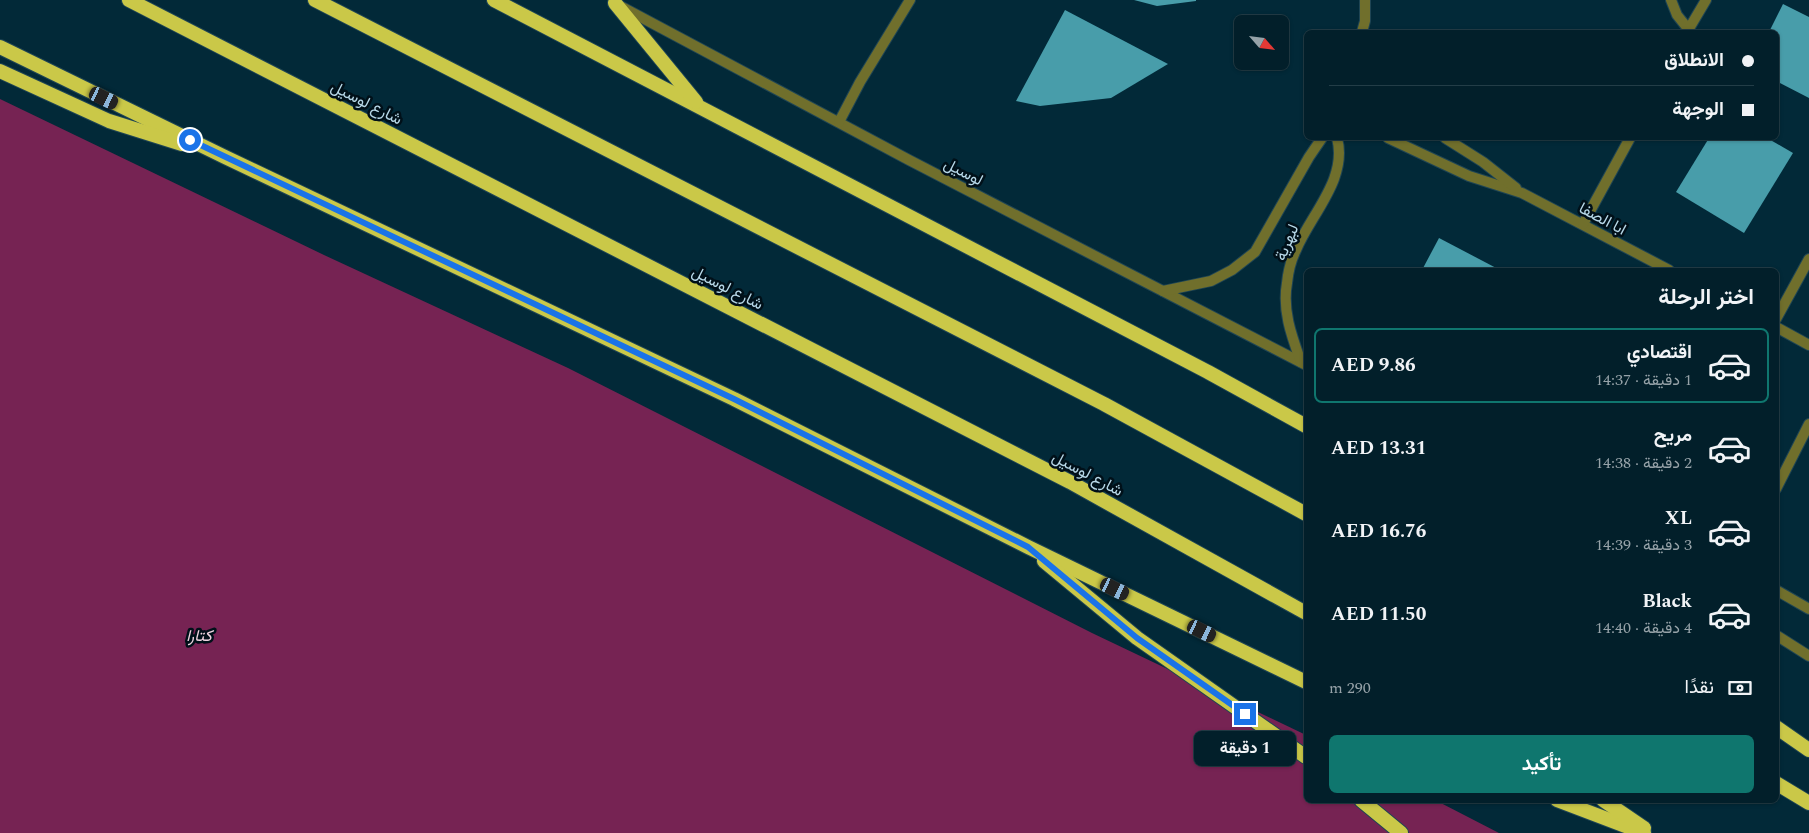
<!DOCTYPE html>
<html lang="ar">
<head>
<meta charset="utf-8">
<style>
  :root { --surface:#021f2a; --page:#0c2732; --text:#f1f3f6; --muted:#96a2a8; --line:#233d47; --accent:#0f766e }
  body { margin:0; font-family:Spectral,Vazirmatn,serif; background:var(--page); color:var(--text); direction:rtl; height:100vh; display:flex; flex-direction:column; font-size:19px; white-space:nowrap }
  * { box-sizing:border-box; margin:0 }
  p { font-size:16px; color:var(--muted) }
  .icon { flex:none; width:28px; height:28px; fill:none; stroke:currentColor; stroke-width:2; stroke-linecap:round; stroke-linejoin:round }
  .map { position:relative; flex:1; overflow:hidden; direction:ltr }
  .side { position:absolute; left:1304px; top:268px; width:475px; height:535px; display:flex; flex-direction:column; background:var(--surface); border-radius:8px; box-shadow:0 1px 4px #0004,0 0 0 1px var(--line); direction:rtl }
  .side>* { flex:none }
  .hud { position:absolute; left:1304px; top:30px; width:475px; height:110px; border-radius:8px; box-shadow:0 1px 4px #0004,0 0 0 1px var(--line); direction:rtl; display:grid; align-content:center; height:110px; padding:0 25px; background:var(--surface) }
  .needle { width:32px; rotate:118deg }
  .fabs { position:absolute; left:1234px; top:15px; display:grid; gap:10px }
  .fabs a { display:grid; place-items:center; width:55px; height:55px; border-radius:8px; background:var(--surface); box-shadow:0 1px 4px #0004,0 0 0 1px var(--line); font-size:25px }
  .end { position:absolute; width:22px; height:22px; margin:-11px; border:6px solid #1a73e8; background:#fff; box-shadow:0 0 0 2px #fff }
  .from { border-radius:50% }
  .bubble { position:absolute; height:35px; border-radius:8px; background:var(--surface); box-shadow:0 1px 4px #0004,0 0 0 1px var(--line); font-size:16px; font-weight:700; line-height:35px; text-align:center; direction:rtl }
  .car { position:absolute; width:15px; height:30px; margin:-15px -8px; border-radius:6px; box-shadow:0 0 4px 1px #0007; background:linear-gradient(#222 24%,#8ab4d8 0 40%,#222 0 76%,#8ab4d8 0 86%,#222 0) }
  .hud b { display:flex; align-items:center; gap:18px; height:48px; font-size:19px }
  .hud b+b { border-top:1px solid var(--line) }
  .hud i { width:12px; height:12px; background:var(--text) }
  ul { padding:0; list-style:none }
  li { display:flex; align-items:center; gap:15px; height:75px; margin:0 10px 8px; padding:0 15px; border:2px solid transparent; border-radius:8px }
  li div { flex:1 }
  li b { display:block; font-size:19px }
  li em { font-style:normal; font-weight:700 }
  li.current { border-color:var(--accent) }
  li>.icon { width:45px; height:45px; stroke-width:1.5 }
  h2 { padding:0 25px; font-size:22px; line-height:60px }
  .pay { display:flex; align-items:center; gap:12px; height:55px; padding:0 25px; font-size:19px }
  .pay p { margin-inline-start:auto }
  .cta { display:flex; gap:10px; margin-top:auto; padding:10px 25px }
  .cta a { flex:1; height:58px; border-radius:8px; background:var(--accent); color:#fff; font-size:20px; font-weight:700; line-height:58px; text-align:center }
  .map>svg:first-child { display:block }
</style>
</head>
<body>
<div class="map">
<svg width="1809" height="833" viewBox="0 0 1809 833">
  <rect width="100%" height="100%" fill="#022938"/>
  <polygon fill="#762353" points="0,99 324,255 568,368 1092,633 1306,735 1306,800 1435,800 1499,833 0,833"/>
  <g fill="#489daa">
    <polygon points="1134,0 1196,0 1196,1 1157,6"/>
    <polygon points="1783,4 1809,17 1809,98 1776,81 1776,32 1769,32"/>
    <polygon points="1065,10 1168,64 1111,98 1040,106 1016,101"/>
    <polygon points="1709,138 1767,138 1793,153 1744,233 1676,192"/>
    <polygon points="1439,238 1500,270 1422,270"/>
  </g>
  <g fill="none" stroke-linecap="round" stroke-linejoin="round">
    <defs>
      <g id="service">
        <polyline points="1776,489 1809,424"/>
        <polyline points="1776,590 1809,609"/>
      </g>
      <g id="minor">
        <polyline points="1671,0 1677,15 1689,30"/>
        <polyline points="620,6 909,160 1306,365"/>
        <polyline points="1362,32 1365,21 1365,0"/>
        <polyline points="1687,32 1706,0"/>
        <polyline points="839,122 860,82 910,0"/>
        <polyline points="1388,138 1469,176 1522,193 1669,270"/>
        <polyline points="1445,138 1483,162 1516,188"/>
        <polyline points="1583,224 1630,138"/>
        <polyline points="1163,291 1211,281 1232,270 1255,252 1309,157 1322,138"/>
        <polyline points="1776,319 1809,259"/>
        <polyline points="1776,327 1809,345"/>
        <path d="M 1301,362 C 1292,337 1282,311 1287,283 C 1288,273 1291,260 1296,250 C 1311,214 1348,179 1337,138"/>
        <polyline points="1776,635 1809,656"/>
      </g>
      <g id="trunk">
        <polyline points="129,0 1070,482 1306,613"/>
        <polyline points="315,0 1104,404 1306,514"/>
        <polyline points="494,0 1208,372 1306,426"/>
        <polyline points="615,3 696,102"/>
        <polyline points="0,47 225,157 734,399 1028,547 1306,682"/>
        <polyline points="0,71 109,121 182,144"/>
        <polyline points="1044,561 1137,638 1306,757"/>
        <polyline points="1776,727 1809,750"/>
        <polyline points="1776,783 1809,803"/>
        <polyline points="1361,800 1401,833"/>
        <polyline points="1557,800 1644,833"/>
        <polyline points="1603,800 1644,828"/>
      </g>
    </defs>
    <use href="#service" stroke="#1f4554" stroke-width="12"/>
    <use href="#minor" stroke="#1f4554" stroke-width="12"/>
    <use href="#trunk" stroke="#1f4554" stroke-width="16"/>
    <use href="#service" stroke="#706f2c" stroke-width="10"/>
    <use href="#minor" stroke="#706f2c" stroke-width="10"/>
    <use href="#trunk" stroke="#cac848" stroke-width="14"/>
  </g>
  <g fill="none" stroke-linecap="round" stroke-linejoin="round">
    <polyline stroke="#1a73e8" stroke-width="6" points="190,140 734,399 1028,547 1137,638 1245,714"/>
  </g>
  <g text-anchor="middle" stroke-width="5" stroke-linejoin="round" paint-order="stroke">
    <g font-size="16" fill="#b7d8e8" stroke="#001019">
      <text transform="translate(367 102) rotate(27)" y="6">شارع لوسيل</text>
      <text transform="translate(964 171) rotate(27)" y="6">لوسيل</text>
      <text transform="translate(1603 218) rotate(28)" y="6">ابا الصفا</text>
      <text transform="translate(1286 242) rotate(-67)" y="6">لبهرية</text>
      <text transform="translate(728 287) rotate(27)" y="6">شارع لوسيل</text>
      <text transform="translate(1088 473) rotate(28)" y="6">شارع لوسيل</text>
    </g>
    <g font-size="16" font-style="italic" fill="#efd5e1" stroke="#001019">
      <text x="199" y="641">كتارا</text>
    </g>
  </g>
</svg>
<div class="fabs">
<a><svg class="needle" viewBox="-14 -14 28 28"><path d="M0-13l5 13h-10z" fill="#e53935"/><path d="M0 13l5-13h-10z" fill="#96a2a8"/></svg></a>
</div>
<i class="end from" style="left:190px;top:140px"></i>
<i class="end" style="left:1245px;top:714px"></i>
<div class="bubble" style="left:1194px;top:731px;width:102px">1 دقيقة</div>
<i class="car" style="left:104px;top:98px;rotate:116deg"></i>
<i class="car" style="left:1115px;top:589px;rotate:116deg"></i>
<i class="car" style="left:1202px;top:631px;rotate:116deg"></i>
<div class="hud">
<b><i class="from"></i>الانطلاق</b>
<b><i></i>الوجهة</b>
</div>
<section class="side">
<h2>اختر الرحلة</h2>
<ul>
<li class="current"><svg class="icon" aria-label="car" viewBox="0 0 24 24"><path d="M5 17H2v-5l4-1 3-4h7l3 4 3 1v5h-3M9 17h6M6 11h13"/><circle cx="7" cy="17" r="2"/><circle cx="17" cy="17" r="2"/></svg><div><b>اقتصادي</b><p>1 دقيقة · 14:37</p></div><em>AED 9.86</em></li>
<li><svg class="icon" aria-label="car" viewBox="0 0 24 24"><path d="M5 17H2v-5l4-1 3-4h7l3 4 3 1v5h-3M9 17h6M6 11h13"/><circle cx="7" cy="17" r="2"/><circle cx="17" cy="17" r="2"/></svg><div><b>مريح</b><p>2 دقيقة · 14:38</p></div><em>AED 13.31</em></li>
<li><svg class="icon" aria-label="car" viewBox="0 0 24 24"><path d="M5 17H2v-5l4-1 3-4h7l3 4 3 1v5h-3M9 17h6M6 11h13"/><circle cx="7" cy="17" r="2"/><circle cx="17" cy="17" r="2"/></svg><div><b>XL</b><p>3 دقيقة · 14:39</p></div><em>AED 16.76</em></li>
<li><svg class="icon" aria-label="car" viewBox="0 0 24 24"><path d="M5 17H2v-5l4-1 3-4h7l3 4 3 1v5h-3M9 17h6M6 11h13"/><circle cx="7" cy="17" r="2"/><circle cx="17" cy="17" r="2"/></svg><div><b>Black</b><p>4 دقيقة · 14:40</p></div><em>AED 11.50</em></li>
</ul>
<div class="pay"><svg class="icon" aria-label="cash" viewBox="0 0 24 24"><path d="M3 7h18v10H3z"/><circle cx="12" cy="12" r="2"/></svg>نقدًا<p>290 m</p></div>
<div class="cta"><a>تأكيد</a></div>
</section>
</div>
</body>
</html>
